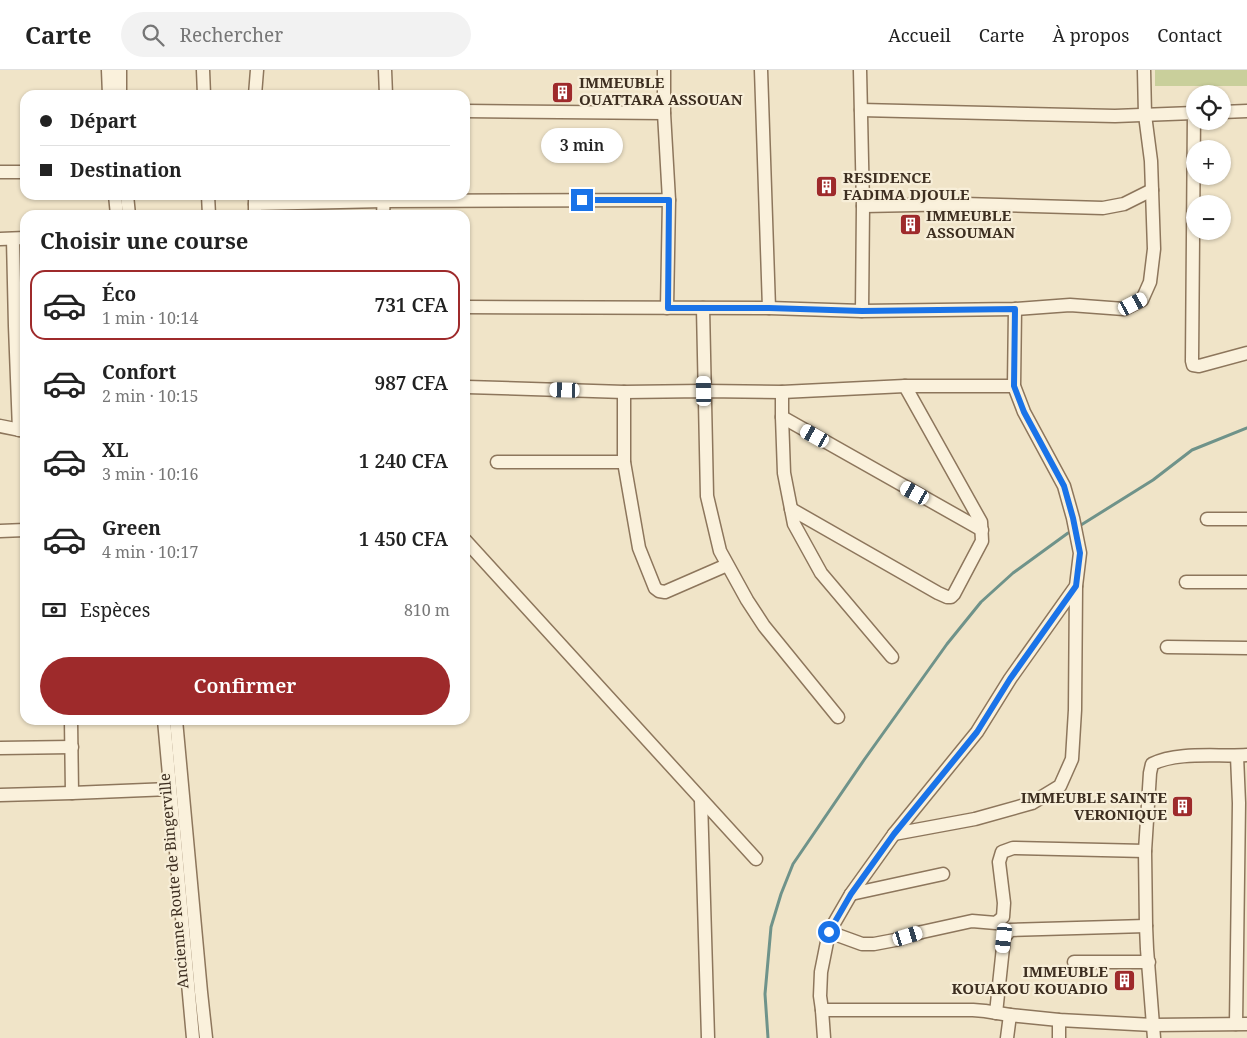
<!DOCTYPE html>
<html lang="fr">
<head>
<meta charset="utf-8">
<style>
  :root { --surface:#fff; --page:#f2f2f2; --text:#222; --muted:#767676; --line:#e0e0e0; --accent:#9e2a2b }
  body { margin:0; font-family:"Noto Serif",serif; background:var(--page); color:var(--text); height:100vh; display:flex; flex-direction:column; font-size:19px; white-space:nowrap }
  * { box-sizing:border-box; margin:0 }
  p { font-size:16px; color:var(--muted) }
  .icon { flex:none; width:28px; height:28px; fill:none; stroke:currentColor; stroke-width:2; stroke-linecap:round; stroke-linejoin:round }
  .map { position:relative; flex:1; overflow:hidden }
  .sheet { position:absolute; left:20px; top:140px; width:450px; height:515px; display:flex; flex-direction:column; background:var(--surface); border-radius:15px; box-shadow:0 1px 4px #0004 }
  .sheet>* { flex:none }
  .top-card { position:absolute; left:20px; top:20px; width:450px; height:110px; border-radius:15px; box-shadow:0 1px 4px #0004; display:grid; align-content:center; height:110px; padding:0 20px; background:var(--surface) }
  .tools { position:absolute; left:1186px; top:15px; display:grid; gap:10px }
  .tools a { display:grid; place-items:center; width:45px; height:45px; border-radius:50%; background:var(--surface); box-shadow:0 1px 4px #0004; font-size:25px }
  .end { position:absolute; width:22px; height:22px; margin:-11px; border:6px solid #1a73e8; background:#fff; box-shadow:0 0 0 2px #fff }
  .from { border-radius:50% }
  .bubble { position:absolute; height:35px; border-radius:18px; background:var(--surface); box-shadow:0 1px 4px #0004; font-size:16px; font-weight:600; line-height:35px; text-align:center }
  .car { position:absolute; width:15px; height:30px; margin:-15px -8px; border-radius:6px; box-shadow:0 0 4px 1px #0007; background:linear-gradient(#fff 24%,#345 0 40%,#fff 0 76%,#345 0 86%,#fff 0) }
  .top-card b { display:flex; align-items:center; gap:18px; height:48px; font-size:19px }
  .top-card b+b { border-top:1px solid var(--line) }
  .top-card i { width:12px; height:12px; background:var(--text) }
  ul { padding:0; list-style:none }
  li { display:flex; align-items:center; gap:15px; height:70px; margin:0 10px 8px; padding:0 10px; border:2px solid transparent; border-radius:15px }
  li div { flex:1 }
  li b { display:block; font-size:19px }
  li em { font-style:normal; font-weight:600 }
  li.selected { border-color:var(--accent) }
  li>.icon { width:45px; height:45px; stroke-width:1.5 }
  h2 { padding:0 20px; font-size:22px; line-height:60px }
  .pay { display:flex; align-items:center; gap:12px; height:55px; padding:0 20px; font-size:19px }
  .pay p { margin-inline-start:auto }
  .cta { display:flex; gap:10px; margin-top:auto; padding:10px 20px }
  .cta a { flex:1; height:58px; border-radius:30px; background:var(--accent); color:#fff; font-size:20px; font-weight:600; line-height:58px; text-align:center }
  header { display:flex; align-items:center; gap:30px; box-sizing:border-box; height:70px; padding:0 25px; background:var(--surface); border-bottom:1px solid var(--line) }
  header strong { font-size:24px }
  nav { display:flex; gap:28px; margin-inline-start:auto; font-size:18px }
  .search { width:350px; height:45px; background:var(--page); display:flex; align-items:center; gap:12px; box-sizing:border-box; padding:0 18px; border-radius:28px; color:var(--muted); font-size:19px }
  .map>svg:first-child { display:block }
</style>
</head>
<body>
<header>
<strong>Carte</strong>
<div class="search"><svg class="icon" aria-label="search" viewBox="0 0 24 24"><circle cx="10" cy="10" r="6"/><path d="M15 15l6 6"/></svg>Rechercher</div>
<nav><a>Accueil</a><a>Carte</a><a>À propos</a><a>Contact</a></nav>
</header>
<div class="map">
<svg width="1247" height="968" viewBox="0 0 1247 968">
  <rect width="100%" height="100%" fill="#f0e4c8"/>
  <rect fill="#c9cf9b" x="1155" y="0" width="92" height="16"/>
  <g fill="none" stroke-linecap="round" stroke-linejoin="round">
    <g stroke="#6f938a" stroke-width="3">
      <polyline points="1081,455 1153,410 1192,380 1247,358"/>
      <polyline points="768,968 765,924 771,857 781,824 793,794 864,690 947,574 981,532 1013,503 1068,463"/>
    </g>
    <defs>
      <g id="minor">
        <polyline points="108,0 109,25"/>
        <polyline points="120,0 120,25"/>
        <polyline points="203,0 204,25"/>
        <polyline points="385,0 386,25"/>
        <polyline points="761,0 769,238"/>
        <polyline points="860,0 863,136 862,241"/>
        <polyline points="255,25 257,0"/>
        <polyline points="861,40 1115,46 1194,43"/>
        <polyline points="465,41 664,43"/>
        <polyline points="1222,42 1247,41"/>
        <polyline points="1195,43 1194,43 1192,291 1193,295 1199,296 1247,283"/>
        <polyline points="0,102 25,102"/>
        <polyline points="115,125 117,145"/>
        <polyline points="127,125 129,145"/>
        <polyline points="208,125 209,145"/>
        <polyline points="255,125 255,145"/>
        <polyline points="255,134 383,131 669,130 664,43 664,0"/>
        <polyline points="863,136 964,134 1103,138 1124,134 1152,120"/>
        <polyline points="383,145 384,125"/>
        <polyline points="0,169 25,168"/>
        <polyline points="13,169 15,256 19,360"/>
        <polyline points="465,237 769,238 862,241 1015,239 1070,235 1124,239 1142,230 1150,212 1154,179 1151,91 1145,45 1144,0"/>
        <polyline points="667,238 669,130"/>
        <polyline points="703,238 707,426 720,481 747,530 764,556 838,647"/>
        <polyline points="467,317 624,322 704,321 782,322 905,316 1014,316"/>
        <polyline points="624,322 624,392 639,478 655,518 659,521 665,522 727,495"/>
        <polyline points="782,322 782,347 784,403 794,454 821,503 892,587"/>
        <polyline points="782,347 982,460"/>
        <polyline points="0,356 25,361"/>
        <polyline points="497,392 624,392"/>
        <polyline points="791,439 938,523 947,527 951,527 954,524 982,471 981,452 905,316"/>
        <polyline points="1207,449 1247,449"/>
        <polyline points="0,461 25,460"/>
        <polyline points="465,470 756,789"/>
        <polyline points="1186,512 1247,512"/>
        <polyline points="1167,577 1247,578"/>
        <polyline points="71,650 72,723 170,719"/>
        <polyline points="164,650 193,968"/>
        <polyline points="176,650 201,922 206,968"/>
        <polyline points="0,678 72,677"/>
        <polyline points="0,725 72,723"/>
        <polyline points="701,730 708,968"/>
        <polyline points="894,764 975,749 1032,733 1060,716 1072,689 1075,640 1076,516"/>
        <polyline points="851,824 943,804"/>
        <polyline points="829,862 862,874 874,874 895,870 922,862 972,851 996,853 1003,847 1004,833 999,792 1002,782 1013,778 1145,781"/>
        <polyline points="1074,892 1149,892"/>
        <polyline points="822,940 824,968"/>
        <polyline points="996,943 1004,868 1010,860 1146,856"/>
        <polyline points="1010,945 985,941 973,940 822,940 820,926 821,902 829,862 851,824 894,764 977,662 1010,609 1076,516 1080,483 1073,448 1064,416 1024,342 1014,316 1015,239"/>
        <polyline points="1236,954 1239,733 1237,686"/>
        <polyline points="1007,968 1010,945 1059,950 1153,955 1247,954"/>
        <polyline points="1059,968 1059,950"/>
        <path d="M 1154,968 L 1147,879 L 1146,856 L 1145,781 L 1150,703 L 1152,694 C 1178,681 1218,687 1247,685"/>
      </g>
    </defs>
    <use href="#minor" stroke="#8d765c" stroke-width="15"/>
    <use href="#minor" stroke="#faf1dc" stroke-width="12"/>
  </g>
  <g fill="none" stroke-linecap="round" stroke-linejoin="round">
    <polyline stroke="#1a73e8" stroke-width="6" points="582,130 669,130 668,238 769,238 862,241 1015,239 1014,316 1024,342 1064,416 1073,448 1080,483 1076,516 1010,609 977,662 894,764 851,824 829,862"/>
  </g>
  <defs>
    <symbol id="building-square" viewBox="-11 -11 22 22"><rect x="-9" y="-9" width="18" height="18" rx="4" fill="#9e2a2b" stroke="#f7eed8"/><path d="M-4-6H4V6H1V3H-1V6H-4ZM-2.5-4.3h1.7v1.8h-1.7ZM.8-4.3h1.7v1.8H.8ZM-2.5-1h1.7V.8h-1.7ZM.8-1h1.7V.8H.8Z" fill="#fff"/></symbol>
  </defs>
  <g fill-rule="evenodd">
    <use href="#building-square" x="550" y="10" width="25" height="25"/>
    <use href="#building-square" x="814" y="104" width="25" height="25"/>
    <use href="#building-square" x="898" y="142" width="25" height="25"/>
    <use href="#building-square" x="1170" y="724" width="25" height="25"/>
    <use href="#building-square" x="1112" y="898" width="25" height="25"/>
  </g>
  <g text-anchor="middle" stroke-width="4.5" stroke-linejoin="round" paint-order="stroke">
    <g font-size="15" font-weight="bold" fill="#3d2e20" stroke="#f7eed8" text-anchor="start">
      <text x="579" y="18">IMMEUBLE<tspan x="579" dy="17">OUATTARA ASSOUAN</tspan></text>
      <text x="843" y="113">RESIDENCE<tspan x="843" dy="17">FADIMA DJOULE</tspan></text>
      <text x="926" y="151">IMMEUBLE<tspan x="926" dy="17">ASSOUMAN</tspan></text>
      <text x="1167" y="733" text-anchor="end">IMMEUBLE SAINTE<tspan x="1167" dy="17">VERONIQUE</tspan></text>
      <text x="1108" y="907" text-anchor="end">IMMEUBLE<tspan x="1108" dy="17">KOUAKOU KOUADIO</tspan></text>
    </g>
    <g font-size="15" fill="#3d2e20" stroke="#f7eed8">
      <text transform="translate(174 811) rotate(-95)" y="5">Ancienne Route de Bingerville</text>
    </g>
  </g>
</svg>
<div class="tools">
<a><svg class="icon" aria-label="locate" viewBox="0 0 24 24"><circle cx="12" cy="12" r="6"/><path d="M12 2v4M12 18v4M2 12h4M18 12h4"/></svg></a>
<a>+</a>
<a>−</a>
</div>
<i class="end from" style="left:829px;top:862px"></i>
<i class="end" style="left:582px;top:130px"></i>
<div class="bubble" style="left:541px;top:58px;width:82px">3 min</div>
<i class="car" style="left:1133px;top:234px;rotate:62deg"></i>
<i class="car" style="left:565px;top:320px;rotate:272deg"></i>
<i class="car" style="left:704px;top:321px;rotate:359deg"></i>
<i class="car" style="left:815px;top:366px;rotate:299deg"></i>
<i class="car" style="left:915px;top:423px;rotate:299deg"></i>
<i class="car" style="left:908px;top:866px;rotate:73deg"></i>
<i class="car" style="left:1004px;top:868px;rotate:186deg"></i>
<div class="top-card">
<b><i class="from"></i>Départ</b>
<b><i></i>Destination</b>
</div>
<section class="sheet">
<h2>Choisir une course</h2>
<ul>
<li class="selected"><svg class="icon" aria-label="car" viewBox="0 0 24 24"><path d="M5 17H2v-5l4-1 3-4h7l3 4 3 1v5h-3M9 17h6M6 11h13"/><circle cx="7" cy="17" r="2"/><circle cx="17" cy="17" r="2"/></svg><div><b>Éco</b><p>1 min · 10:14</p></div><em>731 CFA</em></li>
<li><svg class="icon" aria-label="car" viewBox="0 0 24 24"><path d="M5 17H2v-5l4-1 3-4h7l3 4 3 1v5h-3M9 17h6M6 11h13"/><circle cx="7" cy="17" r="2"/><circle cx="17" cy="17" r="2"/></svg><div><b>Confort</b><p>2 min · 10:15</p></div><em>987 CFA</em></li>
<li><svg class="icon" aria-label="car" viewBox="0 0 24 24"><path d="M5 17H2v-5l4-1 3-4h7l3 4 3 1v5h-3M9 17h6M6 11h13"/><circle cx="7" cy="17" r="2"/><circle cx="17" cy="17" r="2"/></svg><div><b>XL</b><p>3 min · 10:16</p></div><em>1 240 CFA</em></li>
<li><svg class="icon" aria-label="car" viewBox="0 0 24 24"><path d="M5 17H2v-5l4-1 3-4h7l3 4 3 1v5h-3M9 17h6M6 11h13"/><circle cx="7" cy="17" r="2"/><circle cx="17" cy="17" r="2"/></svg><div><b>Green</b><p>4 min · 10:17</p></div><em>1 450 CFA</em></li>
</ul>
<div class="pay"><svg class="icon" aria-label="cash" viewBox="0 0 24 24"><path d="M3 7h18v10H3z"/><circle cx="12" cy="12" r="2"/></svg>Espèces<p>810 m</p></div>
<div class="cta"><a>Confirmer</a></div>
</section>
</div>
</body>
</html>
